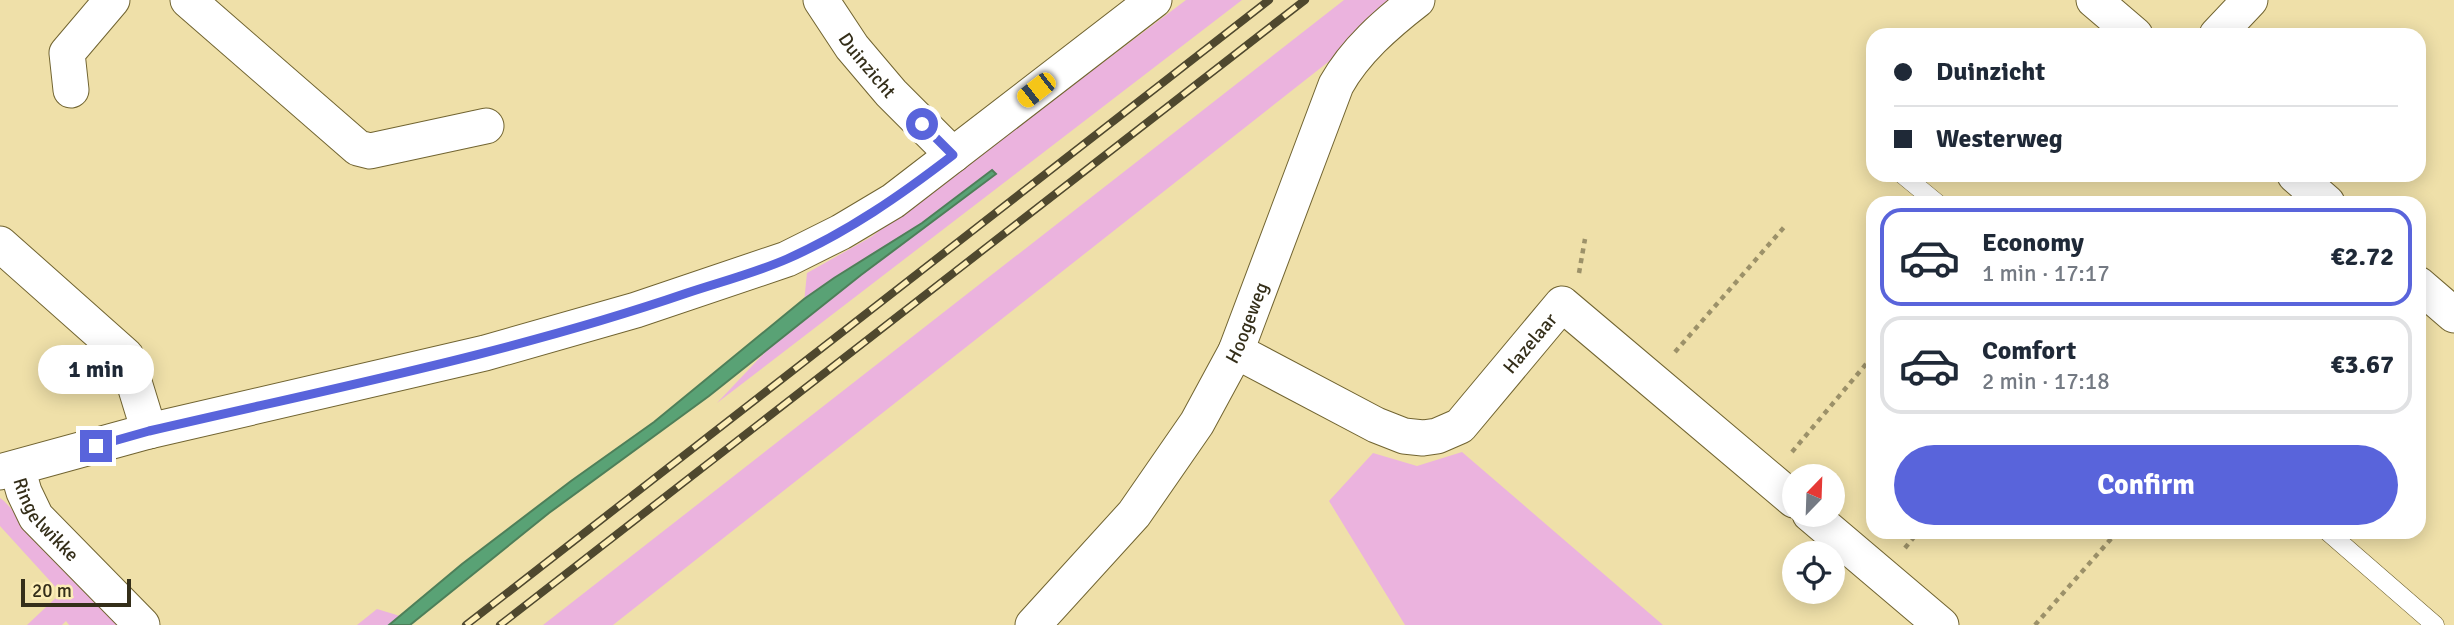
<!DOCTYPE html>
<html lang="en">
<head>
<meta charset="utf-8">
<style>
  :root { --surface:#fff; --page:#f2f2f3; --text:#1f2937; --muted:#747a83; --line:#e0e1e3; --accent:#5964db }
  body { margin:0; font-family:Signika,sans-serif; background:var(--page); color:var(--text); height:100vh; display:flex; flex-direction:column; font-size:26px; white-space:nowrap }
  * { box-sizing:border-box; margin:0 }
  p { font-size:23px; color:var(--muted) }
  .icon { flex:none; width:38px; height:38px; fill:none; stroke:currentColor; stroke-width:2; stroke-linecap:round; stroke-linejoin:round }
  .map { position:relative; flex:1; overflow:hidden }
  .side { position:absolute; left:1866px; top:196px; width:560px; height:343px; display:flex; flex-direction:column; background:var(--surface); border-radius:21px; box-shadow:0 4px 18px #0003 }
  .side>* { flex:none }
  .guide { position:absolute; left:1866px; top:28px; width:560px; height:154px; border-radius:21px; box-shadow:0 4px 18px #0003; display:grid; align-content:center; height:154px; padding:0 28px; background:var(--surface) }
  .needle { width:46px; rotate:23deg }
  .buttons { position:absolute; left:1782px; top:464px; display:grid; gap:14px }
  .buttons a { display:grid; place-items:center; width:63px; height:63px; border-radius:50%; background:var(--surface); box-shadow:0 4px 18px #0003; font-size:35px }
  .scale { position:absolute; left:21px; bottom:18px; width:110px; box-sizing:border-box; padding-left:7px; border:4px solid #342e19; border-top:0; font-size:19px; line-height:24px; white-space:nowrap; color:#342e19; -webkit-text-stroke:5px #fcedb6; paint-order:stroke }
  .end { position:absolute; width:32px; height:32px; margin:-16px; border:9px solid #5964db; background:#fff; box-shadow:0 0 0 4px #fff }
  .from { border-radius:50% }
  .bubble { position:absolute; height:49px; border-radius:24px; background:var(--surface); box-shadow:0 4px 18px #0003; font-size:23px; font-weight:700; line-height:49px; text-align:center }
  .car { position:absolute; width:21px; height:42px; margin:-21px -10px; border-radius:9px; box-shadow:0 0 5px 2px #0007; background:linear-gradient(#f5c518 24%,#345 0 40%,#f5c518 0 76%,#345 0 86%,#f5c518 0) }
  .guide b { display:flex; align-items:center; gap:24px; height:66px; font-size:26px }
  .guide b+b { border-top:2px solid var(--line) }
  .guide i { width:18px; height:18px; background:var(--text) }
  ul { padding:12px 0 0; list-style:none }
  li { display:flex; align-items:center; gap:21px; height:98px; margin:0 14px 10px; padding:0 14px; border:4px solid var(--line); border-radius:21px }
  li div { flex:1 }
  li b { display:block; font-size:26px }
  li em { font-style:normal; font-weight:700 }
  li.active { border-color:var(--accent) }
  li>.icon { width:63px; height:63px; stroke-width:1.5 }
  .button { display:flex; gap:14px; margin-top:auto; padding:14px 28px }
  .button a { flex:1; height:80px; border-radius:42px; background:var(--accent); color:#fff; font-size:28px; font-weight:700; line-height:80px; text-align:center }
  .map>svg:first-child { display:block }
</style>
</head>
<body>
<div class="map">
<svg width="2454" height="625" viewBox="0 0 2454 625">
  <rect width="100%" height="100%" fill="#efe0a9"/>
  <g fill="#ebb3de">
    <polygon points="1186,0 1242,0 717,403 803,312 807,273 871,237"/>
    <polygon points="1344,0 1407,0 613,625 543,625"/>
    <polygon points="1462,452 1663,625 1405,625 1329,501 1373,453 1417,466"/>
    <polygon points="0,498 4,501 123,625 69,625 66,621 62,625 27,625 61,593 0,526"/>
    <polygon points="377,609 400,616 389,625 357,625"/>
  </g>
  <polygon fill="#59a275" stroke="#4e7f59" stroke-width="2" points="992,170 996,174 861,275 709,396 549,513 410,625 389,625 462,564 571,481 654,422 804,299 834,278 922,223"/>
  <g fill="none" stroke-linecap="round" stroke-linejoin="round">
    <defs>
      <g id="lane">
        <polyline points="1903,175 1937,203"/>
        <polyline points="2328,532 2435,625"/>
      </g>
      <g id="street">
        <polyline points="188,0 358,148 370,151 486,126"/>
        <path id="s1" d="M 821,0 L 852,47 L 891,93 L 953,155"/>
        <polyline points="2094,0 2135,35"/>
        <polyline points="2217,35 2250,0"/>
        <polyline points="71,90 67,53 112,0"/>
        <polyline points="2295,175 2327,203"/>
        <polyline points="0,244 126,356 149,431"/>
        <polyline points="2418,284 2454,315"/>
        <path id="s2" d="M 1236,351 L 1376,425 L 1404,436 L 1423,438 L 1437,436 L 1460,426 L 1562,304 L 1794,500"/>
        <path id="s3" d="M 17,468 L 24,492 L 36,517 L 142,625"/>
        <polyline points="0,472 149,431 485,353 636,310 787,259 841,232 893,201 1154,0"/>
        <polyline points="1810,514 1941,625"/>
        <path id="s4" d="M 1033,625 L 1134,514 L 1197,423 L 1236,351 L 1336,85 C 1355,51 1386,24 1417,0"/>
      </g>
    </defs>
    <use href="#lane" stroke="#716431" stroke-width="19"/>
    <use href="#street" stroke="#716431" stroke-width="37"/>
    <g stroke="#9c9169" stroke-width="4.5" stroke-dasharray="5 5" stroke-linecap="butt">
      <polyline points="1579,273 1585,239"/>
      <polyline points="1675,352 1786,225"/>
      <polyline points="1792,452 1872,357"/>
      <polyline points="1905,548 1918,532"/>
      <polyline points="2035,625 2117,532"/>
    </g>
    <use href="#lane" stroke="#fff" stroke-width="18"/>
    <use href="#street" stroke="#fff" stroke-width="35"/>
    <defs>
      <g id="rail">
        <polyline points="466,625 1269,0"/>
        <polyline points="500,625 1305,0"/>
      </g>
    </defs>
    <use href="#rail" stroke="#4f482e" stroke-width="8"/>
    <use href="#rail" stroke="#fcedb6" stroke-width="5" stroke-dasharray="16" stroke-linecap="butt"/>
  </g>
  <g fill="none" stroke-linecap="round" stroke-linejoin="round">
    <path stroke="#5964db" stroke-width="9" d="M 96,446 L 149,431 C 329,389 512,353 687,293 C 720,282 755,273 787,259 C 848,232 901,195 953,155 L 922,124"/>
  </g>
  <g text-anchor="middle" stroke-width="6" stroke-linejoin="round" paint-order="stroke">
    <g font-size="19" fill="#342e19" stroke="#fcedb6">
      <text dy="7" stroke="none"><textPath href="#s1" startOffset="80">Duinzicht</textPath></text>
      <text dy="7" stroke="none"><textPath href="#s4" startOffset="373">Hoogeweg</textPath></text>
      <text dy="7" stroke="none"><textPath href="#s2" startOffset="355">Hazelaar</textPath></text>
      <text dy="7" stroke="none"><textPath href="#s3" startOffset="60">Ringelwikke</textPath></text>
    </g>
  </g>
</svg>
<div class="buttons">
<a><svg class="needle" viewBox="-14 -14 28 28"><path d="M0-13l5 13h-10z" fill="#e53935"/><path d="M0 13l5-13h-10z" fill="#747a83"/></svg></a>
<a><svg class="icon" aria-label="locate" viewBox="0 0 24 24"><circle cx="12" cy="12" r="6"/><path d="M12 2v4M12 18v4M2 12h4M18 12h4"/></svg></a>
</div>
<div class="scale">20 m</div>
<i class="end from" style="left:922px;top:124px"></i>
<i class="end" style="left:96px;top:446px"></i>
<div class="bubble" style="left:38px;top:345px;width:116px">1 min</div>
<i class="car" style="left:1036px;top:90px;rotate:232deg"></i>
<div class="guide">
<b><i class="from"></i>Duinzicht</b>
<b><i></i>Westerweg</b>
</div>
<section class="side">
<ul>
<li class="active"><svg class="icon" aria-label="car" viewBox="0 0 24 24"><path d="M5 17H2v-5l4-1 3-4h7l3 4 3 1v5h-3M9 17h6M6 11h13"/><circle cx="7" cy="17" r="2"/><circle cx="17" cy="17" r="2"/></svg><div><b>Economy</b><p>1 min · 17:17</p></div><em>€2.72</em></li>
<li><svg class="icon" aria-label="car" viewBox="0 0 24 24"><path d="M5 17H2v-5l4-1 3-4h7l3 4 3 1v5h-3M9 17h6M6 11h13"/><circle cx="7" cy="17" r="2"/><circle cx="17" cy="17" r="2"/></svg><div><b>Comfort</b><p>2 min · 17:18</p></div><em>€3.67</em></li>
</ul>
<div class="button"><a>Confirm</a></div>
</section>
</div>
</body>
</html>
